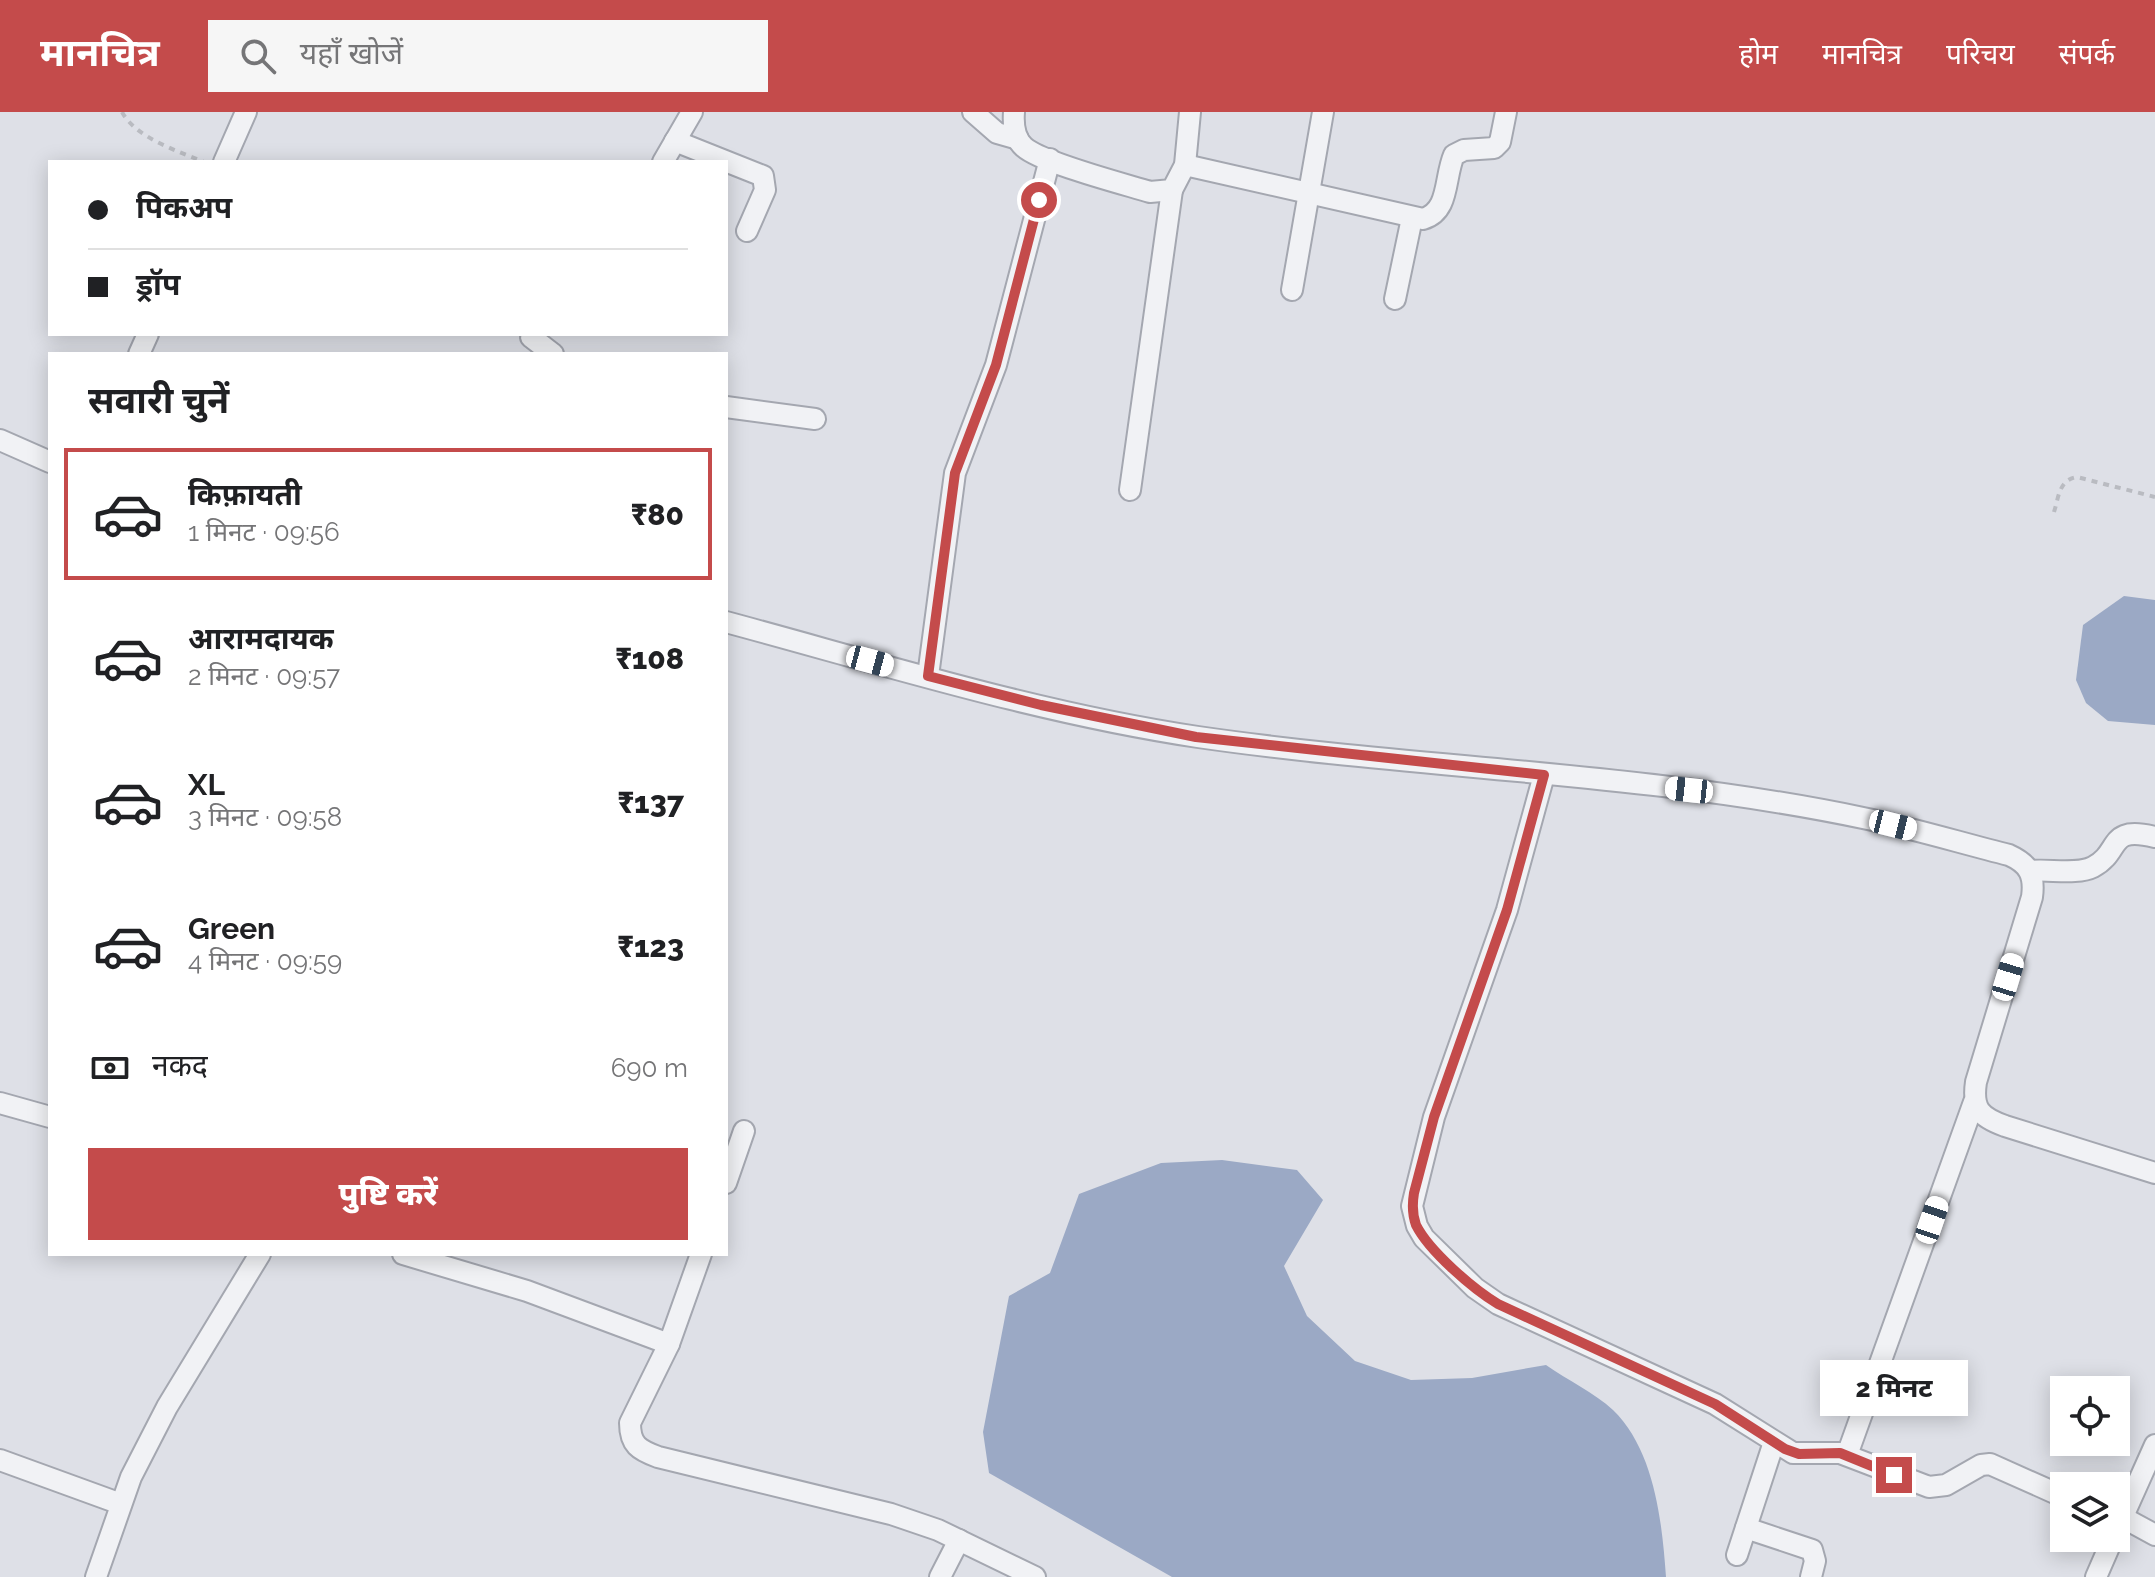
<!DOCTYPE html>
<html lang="hi">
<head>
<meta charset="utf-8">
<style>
  :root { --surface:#fff; --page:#f6f6f6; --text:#202124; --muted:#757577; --line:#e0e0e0; --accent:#c44b4b }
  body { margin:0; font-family:Raleway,"Noto Sans Devanagari",sans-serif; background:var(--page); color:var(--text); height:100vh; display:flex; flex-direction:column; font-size:30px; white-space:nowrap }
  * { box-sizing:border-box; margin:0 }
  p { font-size:26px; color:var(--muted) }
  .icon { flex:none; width:44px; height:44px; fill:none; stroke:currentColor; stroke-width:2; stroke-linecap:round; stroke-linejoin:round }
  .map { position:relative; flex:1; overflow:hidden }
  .panel { position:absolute; left:48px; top:240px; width:680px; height:904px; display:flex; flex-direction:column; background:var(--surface); border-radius:0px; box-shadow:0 4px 20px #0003 }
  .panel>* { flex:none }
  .guide { position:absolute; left:48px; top:48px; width:680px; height:176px; border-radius:0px; box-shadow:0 4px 20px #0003; display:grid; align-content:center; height:176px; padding:0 40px; background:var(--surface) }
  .buttons { position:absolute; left:2050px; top:1264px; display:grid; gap:16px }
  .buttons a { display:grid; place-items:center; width:80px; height:80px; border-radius:0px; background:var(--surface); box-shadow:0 4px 20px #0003; font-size:40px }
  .end { position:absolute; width:36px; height:36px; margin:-18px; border:10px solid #c44b4b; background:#fff; box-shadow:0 0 0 4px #fff }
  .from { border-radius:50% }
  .bubble { position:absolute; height:56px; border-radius:0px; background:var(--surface); box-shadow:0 4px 20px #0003; font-size:26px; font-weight:800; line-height:56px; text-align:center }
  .car { position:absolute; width:24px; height:48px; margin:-24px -12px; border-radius:10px; box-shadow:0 0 6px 2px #0007; background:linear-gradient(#fff 24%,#345 0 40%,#fff 0 76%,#345 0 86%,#fff 0) }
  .guide b { display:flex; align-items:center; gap:28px; height:76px; font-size:30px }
  .guide b+b { border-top:2px solid var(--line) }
  .guide i { width:20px; height:20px; background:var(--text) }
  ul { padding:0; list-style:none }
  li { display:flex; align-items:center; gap:24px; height:132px; margin:0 16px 12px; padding:0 24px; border:4px solid transparent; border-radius:0px }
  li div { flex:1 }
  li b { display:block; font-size:30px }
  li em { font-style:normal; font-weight:800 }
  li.selected { border-color:var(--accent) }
  li>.icon { width:72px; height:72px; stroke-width:1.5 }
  h2 { padding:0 40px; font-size:36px; line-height:96px }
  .pay { display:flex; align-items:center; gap:20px; height:88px; padding:0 40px; font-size:30px }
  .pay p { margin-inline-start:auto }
  .action { display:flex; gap:16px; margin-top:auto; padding:16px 40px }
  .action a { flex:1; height:92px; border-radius:0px; background:var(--accent); color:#fff; font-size:32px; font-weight:800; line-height:92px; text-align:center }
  header { display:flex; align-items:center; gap:48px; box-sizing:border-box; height:112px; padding:0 40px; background:var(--accent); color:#fff }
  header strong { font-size:38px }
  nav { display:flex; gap:44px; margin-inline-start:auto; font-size:28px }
  .search { width:560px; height:72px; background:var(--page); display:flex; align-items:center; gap:20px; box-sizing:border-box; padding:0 28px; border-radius:0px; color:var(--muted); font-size:30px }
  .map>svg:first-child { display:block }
</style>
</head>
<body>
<header>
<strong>मानचित्र</strong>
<div class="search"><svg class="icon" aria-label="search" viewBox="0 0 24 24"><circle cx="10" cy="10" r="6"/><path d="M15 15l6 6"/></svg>यहाँ खोजें</div>
<nav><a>होम</a><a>मानचित्र</a><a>परिचय</a><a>संपर्क</a></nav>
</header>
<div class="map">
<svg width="2155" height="1465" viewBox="0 0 2155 1465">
  <rect width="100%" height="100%" fill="#dee0e7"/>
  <g fill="#9ba9c5">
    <polygon points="2124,484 2155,488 2155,613 2108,609 2086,591 2076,568 2083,513"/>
    <path d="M 1222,1048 L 1297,1058 L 1323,1088 L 1284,1154 L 1307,1204 L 1355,1249 L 1411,1268 L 1472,1266 L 1546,1253 C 1567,1268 1595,1281 1613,1298 C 1655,1339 1662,1410 1666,1465 L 1172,1465 L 989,1361 L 983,1320 L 1009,1184 L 1050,1161 L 1079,1082 L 1161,1051 Z"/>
  </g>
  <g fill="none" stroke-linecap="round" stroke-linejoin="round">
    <defs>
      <g id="minor">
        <polyline points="973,0 997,21 1018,27"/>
        <path d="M 1014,0 C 1013,13 1014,26 1024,35 C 1042,51 1124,72 1150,80 L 1172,78 L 1185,53 L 1190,0"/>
        <polyline points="675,29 763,64 765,78 747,119"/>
        <polyline points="224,50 246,0"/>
        <polyline points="663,50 692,0"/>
        <path d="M 1185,53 L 1423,107 C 1450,99 1444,66 1454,43 L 1464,38 L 1494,36 L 1500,30 L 1506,0"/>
        <polyline points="1292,178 1323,0"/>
        <polyline points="1395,187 1412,106"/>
        <polyline points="531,225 553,242"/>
        <polyline points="139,242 148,222"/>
        <polyline points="726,295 815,307"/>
        <polyline points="0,328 50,350"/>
        <polyline points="1130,378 1172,78"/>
        <path d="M 726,510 C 882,552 1038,601 1198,625 C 1419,657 1644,660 1863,706 C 1912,716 1961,731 2009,743 C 2029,752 2035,763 2032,785 L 1976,970 C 1972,997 1980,1005 2005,1014 L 2155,1061"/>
        <polyline points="928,564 955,361 996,253 1050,47"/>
        <polyline points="1544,663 1507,798 1434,1005 1412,1094 1417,1114 1424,1126 1475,1176 1498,1192 1715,1292 1793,1341 1840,1341 1929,1375 1946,1373 1981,1353 1990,1352 2064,1385"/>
        <path d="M 2031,759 C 2049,757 2077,763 2093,755 C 2122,740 2106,713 2155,725"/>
        <polyline points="0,991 50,1005"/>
        <polyline points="726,1071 744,1019"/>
        <path d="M 403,1142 L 527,1179 L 669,1232 L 630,1311 C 630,1333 639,1338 658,1345 L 891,1402 L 938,1418 L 1035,1465"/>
        <polyline points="669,1232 701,1142"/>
        <polyline points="1847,1343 1974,990"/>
        <polyline points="0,1348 121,1392"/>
        <polyline points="2122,1405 2155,1423"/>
        <polyline points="1746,1416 1812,1438 1815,1449 1811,1465"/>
        <polyline points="2116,1420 2155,1333"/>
        <polyline points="1737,1443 1774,1330"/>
        <polyline points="96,1465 131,1365 167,1295 260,1142"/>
        <polyline points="940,1465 959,1428"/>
        <polyline points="2096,1465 2113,1426"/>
      </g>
    </defs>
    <use href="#minor" stroke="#a4a7b0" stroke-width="24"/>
    <g stroke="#b9bbc1" stroke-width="4" stroke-dasharray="6 6" stroke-linecap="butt">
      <path d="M 122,0 C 136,26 178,39 204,50"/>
      <path d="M 2054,400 C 2059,384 2059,368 2077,365 L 2155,385"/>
    </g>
    <use href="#minor" stroke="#f1f2f5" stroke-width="20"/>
  </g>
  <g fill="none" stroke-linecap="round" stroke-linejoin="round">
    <path stroke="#c44b4b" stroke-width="10" d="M 1039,88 L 996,253 L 955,361 L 928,564 L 1041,593 L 1196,625 L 1544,663 L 1507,798 L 1434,1005 L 1414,1081 C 1412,1093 1412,1102 1416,1113 C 1429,1139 1473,1177 1498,1192 L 1715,1292 L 1785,1337 L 1799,1342 L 1840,1341 L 1894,1363"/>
  </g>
</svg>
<div class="buttons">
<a><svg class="icon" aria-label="locate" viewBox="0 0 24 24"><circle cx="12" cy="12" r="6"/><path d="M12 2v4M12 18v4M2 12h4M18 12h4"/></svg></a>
<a><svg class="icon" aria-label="layers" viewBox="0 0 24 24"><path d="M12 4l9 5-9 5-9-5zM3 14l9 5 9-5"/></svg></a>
</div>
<i class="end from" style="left:1039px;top:88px"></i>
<i class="end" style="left:1894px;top:1363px"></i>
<div class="bubble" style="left:1820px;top:1248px;width:148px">2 मिनट</div>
<i class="car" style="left:870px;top:549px;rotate:105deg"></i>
<i class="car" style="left:1689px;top:678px;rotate:276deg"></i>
<i class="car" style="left:1893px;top:713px;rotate:104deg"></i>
<i class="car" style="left:2008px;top:865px;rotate:17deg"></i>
<i class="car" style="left:1932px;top:1108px;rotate:19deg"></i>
<div class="guide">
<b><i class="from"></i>पिकअप</b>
<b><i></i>ड्रॉप</b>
</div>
<section class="panel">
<h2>सवारी चुनें</h2>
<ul>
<li class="selected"><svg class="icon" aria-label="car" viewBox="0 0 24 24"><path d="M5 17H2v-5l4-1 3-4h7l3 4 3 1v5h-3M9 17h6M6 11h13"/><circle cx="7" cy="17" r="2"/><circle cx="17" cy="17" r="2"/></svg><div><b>किफ़ायती</b><p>1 मिनट · 09:56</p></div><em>₹80</em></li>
<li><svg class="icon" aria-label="car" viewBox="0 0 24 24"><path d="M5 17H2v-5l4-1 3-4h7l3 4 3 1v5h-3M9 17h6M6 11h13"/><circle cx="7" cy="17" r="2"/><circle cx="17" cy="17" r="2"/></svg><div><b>आरामदायक</b><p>2 मिनट · 09:57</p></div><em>₹108</em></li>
<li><svg class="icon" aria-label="car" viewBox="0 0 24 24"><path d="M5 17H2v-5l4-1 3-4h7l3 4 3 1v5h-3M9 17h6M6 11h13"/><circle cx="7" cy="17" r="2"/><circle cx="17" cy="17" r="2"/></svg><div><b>XL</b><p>3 मिनट · 09:58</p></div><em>₹137</em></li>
<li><svg class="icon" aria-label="car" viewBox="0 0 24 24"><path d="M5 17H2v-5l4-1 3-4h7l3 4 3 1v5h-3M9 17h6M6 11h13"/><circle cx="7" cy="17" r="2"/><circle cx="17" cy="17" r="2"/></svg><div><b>Green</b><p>4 मिनट · 09:59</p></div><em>₹123</em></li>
</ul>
<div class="pay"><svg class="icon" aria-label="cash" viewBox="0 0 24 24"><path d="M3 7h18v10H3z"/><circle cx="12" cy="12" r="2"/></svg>नकद<p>690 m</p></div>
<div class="action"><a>पुष्टि करें</a></div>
</section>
</div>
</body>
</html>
